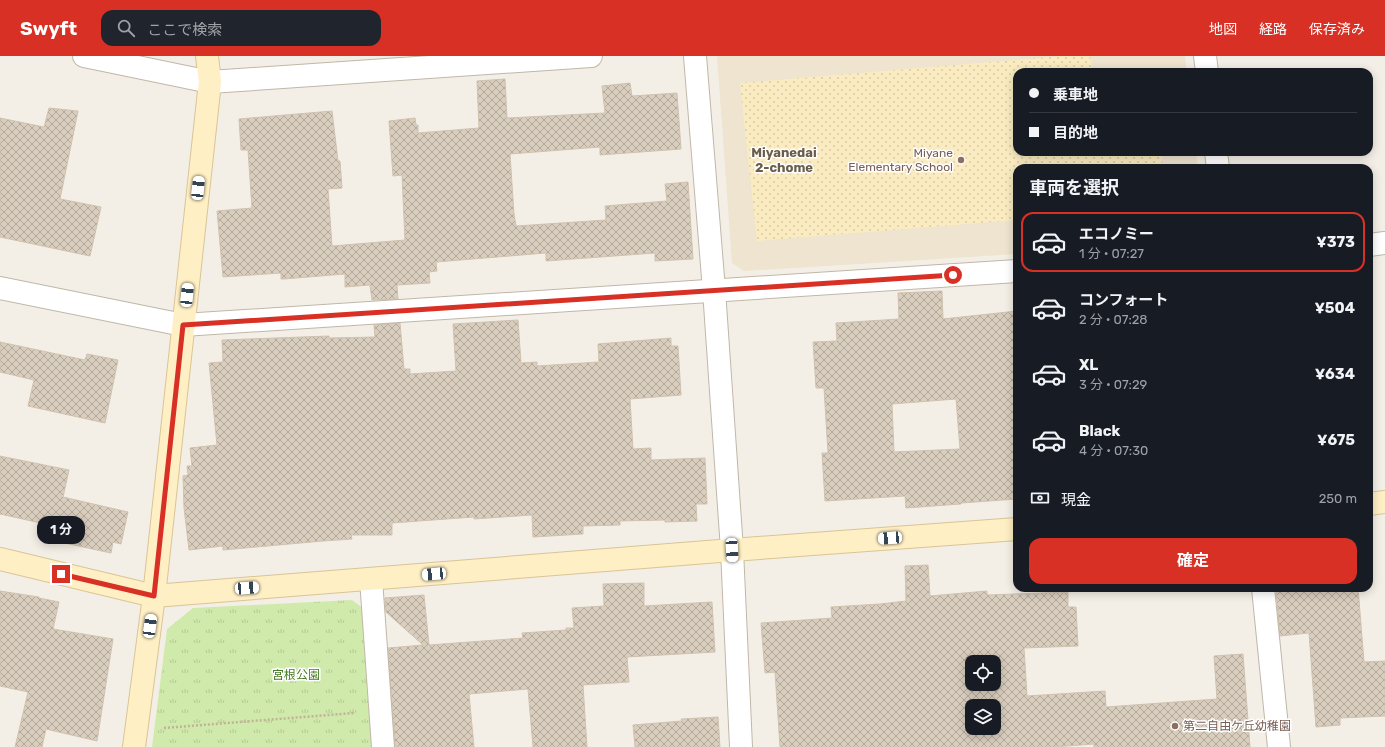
<!DOCTYPE html>
<html lang="ja">
<head>
<meta charset="utf-8">
<style>
  :root { --surface:#171b24; --page:#20242c; --text:#f1f3f6; --muted:#9ea1a6; --line:#363941; --accent:#d93025 }
  body { margin:0; font-family:Rubik,"Noto Sans JP",sans-serif; background:var(--page); color:var(--text); height:100vh; display:flex; flex-direction:column; font-size:15px; white-space:nowrap }
  * { box-sizing:border-box; margin:0 }
  p { font-size:13px; color:var(--muted) }
  .icon { flex:none; width:22px; height:22px; fill:none; stroke:currentColor; stroke-width:2; stroke-linecap:round; stroke-linejoin:round }
  .map { position:relative; flex:1; overflow:hidden }
  .drawer { position:absolute; left:1013px; top:108px; width:360px; height:428px; display:flex; flex-direction:column; background:var(--surface); border-radius:12px; box-shadow:0 2px 10px #0003 }
  .drawer>* { flex:none }
  .guide { position:absolute; left:1013px; top:12px; width:360px; height:88px; border-radius:12px; box-shadow:0 2px 10px #0003; display:grid; align-content:center; height:88px; padding:0 16px; background:var(--surface) }
  .fabs { position:absolute; left:965px; top:599px; display:grid; gap:8px }
  .fabs a { display:grid; place-items:center; width:36px; height:36px; border-radius:8px; background:var(--surface); box-shadow:0 2px 10px #0003; font-size:20px }
  .end { position:absolute; width:18px; height:18px; margin:-9px; border:5px solid #d93025; background:#fff; box-shadow:0 0 0 2px #fff }
  .from { border-radius:50% }
  .bubble { position:absolute; height:28px; border-radius:12px; background:var(--surface); box-shadow:0 2px 10px #0003; font-size:13px; font-weight:700; line-height:28px; text-align:center }
  .car { position:absolute; width:12px; height:24px; margin:-12px -6px; border-radius:5px; box-shadow:0 0 3px 1px #0007; background:linear-gradient(#fff 24%,#345 0 40%,#fff 0 76%,#345 0 86%,#fff 0) }
  .guide b { display:flex; align-items:center; gap:14px; height:38px; font-size:15px }
  .guide b+b { border-top:1px solid var(--line) }
  .guide i { width:10px; height:10px; background:var(--text) }
  ul { padding:0; list-style:none }
  li { display:flex; align-items:center; gap:12px; height:60px; margin:0 8px 6px; padding:0 8px; border:2px solid transparent; border-radius:12px }
  li div { flex:1 }
  li b { display:block; font-size:15px }
  li em { font-style:normal; font-weight:700 }
  li.on { border-color:var(--accent) }
  li>.icon { width:36px; height:36px; stroke-width:1.5 }
  h2 { padding:0 16px; font-size:18px; line-height:48px }
  .pay { display:flex; align-items:center; gap:10px; height:44px; padding:0 16px; font-size:15px }
  .pay p { margin-inline-start:auto }
  .action { display:flex; gap:8px; margin-top:auto; padding:8px 16px }
  .action a { flex:1; height:46px; border-radius:12px; background:var(--accent); color:#fff; font-size:16px; font-weight:700; line-height:46px; text-align:center }
  header { display:flex; align-items:center; gap:24px; box-sizing:border-box; height:56px; padding:0 20px; background:var(--accent); color:#fff }
  header strong { font-size:19px }
  nav { display:flex; gap:22px; margin-inline-start:auto; font-size:14px }
  .search { width:280px; height:36px; background:var(--page); display:flex; align-items:center; gap:10px; box-sizing:border-box; padding:0 14px; border-radius:12px; color:var(--muted); font-size:15px }
  .map>svg:first-child { display:block }
</style>
</head>
<body>
<header>
<strong>Swyft</strong>
<div class="search"><svg class="icon" aria-label="search" viewBox="0 0 24 24"><circle cx="10" cy="10" r="6"/><path d="M15 15l6 6"/></svg>ここで検索</div>
<nav><a>地図</a><a>経路</a><a>保存済み</a></nav>
</header>
<div class="map">
<svg width="1385" height="691" viewBox="0 0 1385 691">
  <defs>
    <pattern id="grass-tufts" width="24" height="20" patternUnits="userSpaceOnUse"><rect width="24" height="20" fill="#d0eaac"/><path d="M3 7l-1-3M5 7V3M7 7l1-3M15 17l-1-3M17 17v-4M19 17l1-3" fill="none" stroke="#b4ca95"/></pattern>
    <pattern id="sand-dots" width="8" height="8" patternUnits="userSpaceOnUse"><rect width="8" height="8" fill="#faecc0"/><path d="M2 2h.1M6 6h.1" fill="none" stroke="#d8cba6" stroke-width="1.8" stroke-linecap="round"/></pattern>
    <pattern id="building-cross-hatch" width="8" height="8" patternUnits="userSpaceOnUse"><rect width="8" height="8" fill="#d9cdbe"/><path d="M0 0l8 8M0 8l8-8" fill="none" stroke="#b2a89b"/></pattern>
  </defs>
  <rect width="100%" height="100%" fill="#f4efe6"/>
  <polygon fill="#eee4cf" points="717,0 1185,0 1187,16 1017,16 1017,96 1196,96 1198,112 1017,112 1017,198 744,215 732,207"/>
  <polygon fill="url(#grass-tufts)" points="352,544 363,552 375,691 152,691 167,573 193,552"/>
  <polygon fill="url(#sand-dots)" points="1063,0 1090,0 1093,16 1017,16 1017,96 1162,96 1162,112 1017,112 1017,164 757,185 740,27"/>
  <g fill="url(#building-cross-hatch)" stroke="#d1c2ae" fill-rule="evenodd">
    <polygon points="505,23 507,62 605,57 602,30 630,27 632,40 677,37 681,93 600,99 600,91 510,98 514,158 516,170 606,164 605,150 667,145 665,128 688,126 693,203 655,205 655,197 546,205 546,197 436,206 437,215 429,216 430,227 397,229 398,243 372,244 370,229 345,231 345,218 284,223 281,223 281,217 223,221 217,155 252,152 248,94 241,94 239,63 332,55 338,105 340,105 342,132 328,133 332,190 405,184 402,119 393,120 389,65 415,62 416,69 418,69 418,77 479,72 477,25"/>
    <polygon points="49,52 78,55 60,143 101,151 90,200 0,181 0,62 44,71"/>
    <path d="M 942,235 L 943,263 L 1017,255 L 1017,443 L 961,447 L 961,448 L 906,452 L 905,440 L 825,445 L 822,397 L 828,397 L 824,332 L 816,332 L 813,286 L 837,285 L 836,267 L 899,263 L 898,237 ZM 956,343 L 960,393 L 894,396 L 892,348 Z"/>
    <polygon points="518,264 521,307 537,306 537,310 599,306 598,288 671,282 671,290 678,290 681,339 630,343 633,393 651,392 651,404 705,402 707,448 696,448 697,465 665,466 665,464 620,465 620,469 583,470 583,478 533,481 532,459 474,463 474,461 392,467 392,479 351,479 352,483 323,485 223,494 223,490 189,494 184,452 183,420 188,419 187,410 192,410 190,392 217,389 209,307 223,306 222,284 329,280 329,282 375,281 374,269 400,267 404,313 410,313 410,318 456,315 453,268"/>
    <polygon points="0,286 85,304 87,298 118,304 105,367 28,350 34,324 0,316"/>
    <polygon points="0,400 69,414 63,441 128,456 121,488 113,486 111,497 60,486 63,472 0,458"/>
    <path d="M 928,509 L 930,540 L 987,535 L 987,539 L 1068,536 L 1068,551 L 1076,551 L 1078,590 L 1024,592 L 1027,640 L 1105,635 L 1106,651 L 1217,643 L 1214,600 L 1243,598 L 1250,691 L 1094,691 L 1094,688 L 1054,691 L 780,691 L 775,616 L 765,617 L 761,567 L 832,562 L 831,551 L 880,548 L 906,545 L 905,510 ZM 972,606 L 994,606 L 994,628 L 972,628 ZM 972,650 L 994,650 L 994,672 L 972,672 Z"/>
    <polygon points="644,527 644,550 712,546 715,596 627,601 629,626 583,629 587,691 533,691 528,633 469,638 474,691 395,691 388,592 423,589 386,556 385,542 424,539 429,589 523,582 522,577 566,574 566,572 574,572 572,552 604,550 603,528"/>
    <polygon points="1293,532 1358,532 1364,606 1385,605 1385,660 1340,662 1340,669 1316,671 1309,577 1280,580 1276,534"/>
    <polygon points="0,535 39,541 39,542 59,546 53,573 113,583 97,685 46,673 42,691 15,691 28,636 0,630"/>
    <polygon points="718,661 720,691 635,691 633,669 682,665 681,663"/>
  </g>
  <g fill="none" stroke-linecap="round" stroke-linejoin="round">
    <defs>
      <g id="street">
        <polyline points="84,0 210,26 591,0"/>
        <polyline points="695,0 714,234 732,494 741,691"/>
        <polyline points="1205,0 1207,16"/>
        <polyline points="1216,96 1218,112"/>
        <polyline points="1369,189 1385,187"/>
        <polyline points="0,232 183,269 1017,215"/>
        <polyline points="371,523 383,691"/>
        <polyline points="1263,532 1279,691"/>
      </g>
      <g id="secondary">
        <polyline points="1369,448 1385,446"/>
        <polyline points="0,503 154,540 732,494 1017,473"/>
        <polyline points="134,691 154,540 210,26 207,0"/>
      </g>
    </defs>
    <use href="#street" stroke="#c0b7a8" stroke-width="24"/>
    <use href="#secondary" stroke="#d9c595" stroke-width="24"/>
    <polyline stroke="#c2b298" stroke-width="2.5" stroke-dasharray="2 2" stroke-linecap="butt" points="164,672 354,657"/>
    <use href="#street" stroke="#fff" stroke-width="22"/>
    <use href="#secondary" stroke="#ffefc4" stroke-width="22"/>
  </g>
  <g fill="none" stroke-linecap="round" stroke-linejoin="round">
    <polyline stroke="#d93025" stroke-width="5" points="61,518 154,540 183,269 953,219"/>
  </g>
  <g fill="#8d6e63" stroke="#fff" stroke-width="1.5">
    <circle cx="961" cy="104" r="4"/>
    <circle cx="1175" cy="670" r="4"/>
  </g>
  <g text-anchor="middle" stroke-width="3" stroke-linejoin="round" paint-order="stroke">
    <g font-size="12" fill="#785e54" stroke="#fff" text-anchor="end">
      <text x="953" y="101">Miyane<tspan x="953" dy="14">Elementary School</tspan></text>
      <text x="1183" y="674" text-anchor="start">第二自由ケ丘幼稚園</text>
    </g>
    <g font-size="12" fill="#487b25" stroke="#fff">
      <text x="296" y="623">宮根公園</text>
    </g>
    <g font-size="13" font-weight="bold" fill="#6a5d4b" stroke="#fff">
      <text x="784" y="101">Miyanedai<tspan x="784" dy="15">2-chome</tspan></text>
    </g>
  </g>
</svg>
<div class="fabs">
<a><svg class="icon" aria-label="locate" viewBox="0 0 24 24"><circle cx="12" cy="12" r="6"/><path d="M12 2v4M12 18v4M2 12h4M18 12h4"/></svg></a>
<a><svg class="icon" aria-label="layers" viewBox="0 0 24 24"><path d="M12 4l9 5-9 5-9-5zM3 14l9 5 9-5"/></svg></a>
</div>
<i class="end from" style="left:953px;top:219px"></i>
<i class="end" style="left:61px;top:518px"></i>
<div class="bubble" style="left:37px;top:460px;width:48px">1 分</div>
<i class="car" style="left:198px;top:132px;rotate:6deg"></i>
<i class="car" style="left:187px;top:239px;rotate:6deg"></i>
<i class="car" style="left:890px;top:482px;rotate:266deg"></i>
<i class="car" style="left:732px;top:494px;rotate:177deg"></i>
<i class="car" style="left:434px;top:518px;rotate:265deg"></i>
<i class="car" style="left:247px;top:532px;rotate:86deg"></i>
<i class="car" style="left:150px;top:570px;rotate:8deg"></i>
<div class="guide">
<b><i class="from"></i>乗車地</b>
<b><i></i>目的地</b>
</div>
<section class="drawer">
<h2>車両を選択</h2>
<ul>
<li class="on"><svg class="icon" aria-label="car" viewBox="0 0 24 24"><path d="M5 17H2v-5l4-1 3-4h7l3 4 3 1v5h-3M9 17h6M6 11h13"/><circle cx="7" cy="17" r="2"/><circle cx="17" cy="17" r="2"/></svg><div><b>エコノミー</b><p>1 分 · 07:27</p></div><em>¥373</em></li>
<li><svg class="icon" aria-label="car" viewBox="0 0 24 24"><path d="M5 17H2v-5l4-1 3-4h7l3 4 3 1v5h-3M9 17h6M6 11h13"/><circle cx="7" cy="17" r="2"/><circle cx="17" cy="17" r="2"/></svg><div><b>コンフォート</b><p>2 分 · 07:28</p></div><em>¥504</em></li>
<li><svg class="icon" aria-label="car" viewBox="0 0 24 24"><path d="M5 17H2v-5l4-1 3-4h7l3 4 3 1v5h-3M9 17h6M6 11h13"/><circle cx="7" cy="17" r="2"/><circle cx="17" cy="17" r="2"/></svg><div><b>XL</b><p>3 分 · 07:29</p></div><em>¥634</em></li>
<li><svg class="icon" aria-label="car" viewBox="0 0 24 24"><path d="M5 17H2v-5l4-1 3-4h7l3 4 3 1v5h-3M9 17h6M6 11h13"/><circle cx="7" cy="17" r="2"/><circle cx="17" cy="17" r="2"/></svg><div><b>Black</b><p>4 分 · 07:30</p></div><em>¥675</em></li>
</ul>
<div class="pay"><svg class="icon" aria-label="cash" viewBox="0 0 24 24"><path d="M3 7h18v10H3z"/><circle cx="12" cy="12" r="2"/></svg>現金<p>250 m</p></div>
<div class="action"><a>確定</a></div>
</section>
</div>
</body>
</html>
